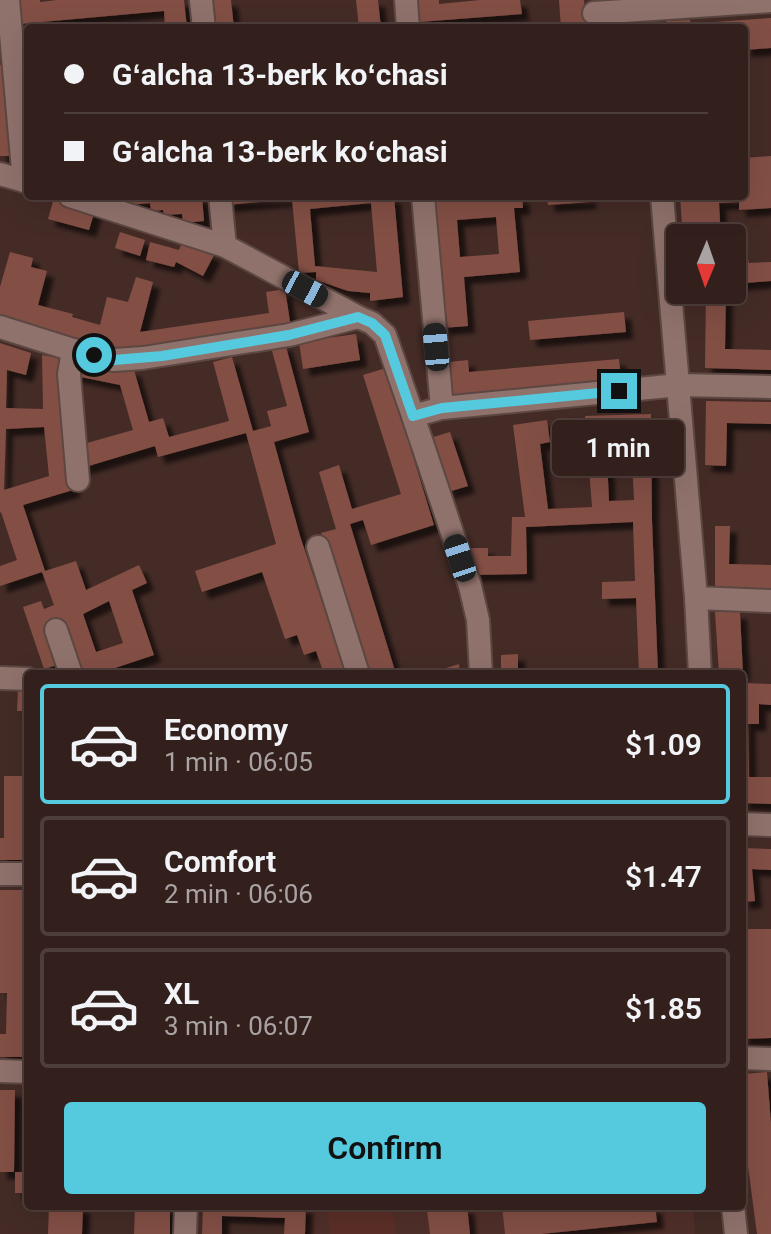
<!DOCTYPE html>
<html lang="en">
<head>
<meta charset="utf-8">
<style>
  :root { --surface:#33201c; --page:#3b2825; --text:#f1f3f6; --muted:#a9a3a3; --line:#4e3e3b; --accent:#55cadf }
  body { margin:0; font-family:Roboto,sans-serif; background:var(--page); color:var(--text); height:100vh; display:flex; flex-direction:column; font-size:30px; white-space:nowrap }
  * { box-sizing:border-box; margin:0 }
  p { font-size:26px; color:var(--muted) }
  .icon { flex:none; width:44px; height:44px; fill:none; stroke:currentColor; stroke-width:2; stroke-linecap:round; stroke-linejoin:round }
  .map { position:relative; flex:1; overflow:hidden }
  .side { position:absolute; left:24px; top:670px; width:722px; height:540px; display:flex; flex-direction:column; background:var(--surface); border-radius:8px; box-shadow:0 8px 32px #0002,0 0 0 2px var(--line) }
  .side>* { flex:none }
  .top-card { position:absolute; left:24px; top:24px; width:724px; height:176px; border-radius:8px; box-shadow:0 8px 32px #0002,0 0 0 2px var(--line); display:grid; align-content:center; height:176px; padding:0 40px; background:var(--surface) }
  .needle { width:52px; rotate:182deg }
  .controls { position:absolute; left:666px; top:224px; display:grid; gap:16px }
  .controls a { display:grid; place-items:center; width:80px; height:80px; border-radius:8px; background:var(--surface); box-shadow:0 8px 32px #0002,0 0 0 2px var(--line); font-size:40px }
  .end { position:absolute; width:36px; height:36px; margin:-18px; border:10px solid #55cadf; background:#111; box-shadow:0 0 0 4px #111 }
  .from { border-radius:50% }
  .bubble { position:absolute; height:56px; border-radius:8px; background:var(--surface); box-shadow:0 8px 32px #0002,0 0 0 2px var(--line); font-size:26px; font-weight:600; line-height:56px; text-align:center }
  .car { position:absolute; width:24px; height:48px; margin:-24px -12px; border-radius:10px; box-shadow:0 0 6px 2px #0007; background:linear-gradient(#222 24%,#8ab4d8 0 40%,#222 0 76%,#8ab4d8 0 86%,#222 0) }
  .top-card b { display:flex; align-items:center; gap:28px; height:76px; font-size:30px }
  .top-card b+b { border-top:2px solid var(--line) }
  .top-card i { width:20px; height:20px; background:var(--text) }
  ul { padding:14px 0 0; list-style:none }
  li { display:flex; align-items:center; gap:24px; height:120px; margin:0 16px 12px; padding:0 24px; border:4px solid var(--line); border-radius:8px }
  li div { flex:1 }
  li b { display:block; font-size:30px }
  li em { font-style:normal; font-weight:600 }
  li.current { border-color:var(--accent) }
  li>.icon { width:72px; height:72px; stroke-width:1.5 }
  .button { display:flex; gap:16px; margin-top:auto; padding:16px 40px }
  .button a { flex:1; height:92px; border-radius:8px; background:var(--accent); color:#111; font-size:32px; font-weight:600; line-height:92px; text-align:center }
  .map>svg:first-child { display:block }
</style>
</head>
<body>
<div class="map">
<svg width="771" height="1234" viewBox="0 0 771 1234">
  <defs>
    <filter id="shadow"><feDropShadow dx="7" dy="7" stdDeviation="2" flood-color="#0009"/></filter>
  </defs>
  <rect width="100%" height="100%" fill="#442b26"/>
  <polygon fill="#502f29" points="307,1206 693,1206 695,1234 307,1234"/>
  <polygon fill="#5b2f27" points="327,1206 393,1206 396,1234 330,1234"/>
  <g fill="#834f45" fill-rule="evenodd" filter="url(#shadow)">
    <polygon points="17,0 40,0 40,2 57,0 184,0 187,28 165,28 164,11 19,24"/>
    <polygon points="208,0 231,0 234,28 211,28"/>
    <polygon points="356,0 378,0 381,28 359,28"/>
    <polygon points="417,0 439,0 439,4 480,0 520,0 522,14 419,22"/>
    <polygon points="559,0 584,0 586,28 561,28"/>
    <polygon points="771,18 771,48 744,50 744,28 715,28 714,22"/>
    <polygon points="690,20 691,28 667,28 666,21"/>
    <polygon points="3,64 11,156 0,156 0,65"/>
    <polygon points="771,156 771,208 739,210 739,202 719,203 721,238 683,238 680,196 744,196 744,158"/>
    <polygon points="128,196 202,196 204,221 183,223 182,214 164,215 163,210 151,211 150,203 129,205"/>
    <path d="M 226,196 L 394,196 L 403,297 L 370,301 L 370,293 L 348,291 L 316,280 L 316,272 L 299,273 L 292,199 L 226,205 ZM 371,203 L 377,272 L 315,266 L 310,209 Z"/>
    <path d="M 432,196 L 522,196 L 523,208 L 514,208 L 520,272 L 464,277 L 468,326 L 442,328 ZM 496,217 L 499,254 L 460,257 L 457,220 Z"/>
    <polygon points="547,196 589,196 590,202 548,205"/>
    <polygon points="54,198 95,210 89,230 48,219"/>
    <polygon points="120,232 145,240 140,256 115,248"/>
    <polygon points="183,240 214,255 203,276 176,262 174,267 146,260 150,242 179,250"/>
    <polygon points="10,252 33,258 31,267 47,271 38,305 73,314 72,317 100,325 107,297 128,302 136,277 153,282 140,332 269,313 266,292 285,289 291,328 114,354 0,323 0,287"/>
    <polygon points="748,259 749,263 771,262 771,281 732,284 732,260"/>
    <polygon points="706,290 726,290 725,349 771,350 771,370 705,368"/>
    <polygon points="624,312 626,332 530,340 528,321"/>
    <polygon points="356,334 360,360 303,369 299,342"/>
    <path d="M 0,343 L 31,353 L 26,375 L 7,370 L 6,408 L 43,409 L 42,355 L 64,359 L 66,414 L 73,490 L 23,505 L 45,571 L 76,561 L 86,590 L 139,565 L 147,583 L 132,590 L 154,655 L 97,674 L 80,674 L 61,664 L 44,669 L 23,607 L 41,601 L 44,609 L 54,605 L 42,572 L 0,586 L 0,566 L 17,560 L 1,512 L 0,513 ZM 44,427 L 49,476 L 4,490 L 6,429 ZM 109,601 L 123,643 L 96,652 L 83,614 Z"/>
    <polygon points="285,343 309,432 274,442 300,536 346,674 324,674 316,651 304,655 297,635 285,639 262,572 202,592 195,571 276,544 246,433 158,457 155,446 82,468 80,445 133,430 120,385 71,375 74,359 134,370 149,422 163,418 169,437 229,421 213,362 232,357 253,431 271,426 267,411 287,406 271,347"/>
    <polygon points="619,359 621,380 452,395 449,362 468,360 469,372"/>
    <polygon points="386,368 434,525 371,545 363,520 350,524 396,674 365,674 321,533 336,529 319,472 339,465 352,509 401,494 363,375"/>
    <polygon points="706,401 771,402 771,424 727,423 726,466 705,465"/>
    <path d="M 651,414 L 652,521 L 658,674 L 639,674 L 636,598 L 602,599 L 602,582 L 635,581 L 633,522 L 526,527 L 527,574 L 474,575 L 465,548 L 488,548 L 488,556 L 511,556 L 512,517 L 525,517 L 513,425 L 547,420 L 550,442 L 540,444 L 548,509 L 592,507 L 585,416 ZM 631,437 L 634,500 L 609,501 L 606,438 Z"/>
    <polygon points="450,432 468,486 448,492 430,438"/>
    <polygon points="715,526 730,526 729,564 771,565 771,590 715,589"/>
    <polygon points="715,612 740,612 743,674 719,674"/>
    <polygon points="518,654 518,674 501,674 501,655"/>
    <polygon points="459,664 460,674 430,674 430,673"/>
    <polygon points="742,683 771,684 771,705 759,704 759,724 748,724 749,777 771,777 771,804 742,803"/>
    <polygon points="18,689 28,689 28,711 17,711"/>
    <polygon points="4,776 28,776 28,794 22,794 22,828 28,828 28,860 0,860 0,838 4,838"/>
    <polygon points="742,848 771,849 771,870 752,869 755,901 742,902"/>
    <polygon points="0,890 27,890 28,1057 0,1057 0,1034 6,1034 7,993 0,993"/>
    <polygon points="742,929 771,929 771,1038 742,1039"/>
    <polygon points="767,1072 771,1124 771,1234 757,1234 748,1166 742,1074"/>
    <polygon points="0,1090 15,1090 14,1172 0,1172"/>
    <rect x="15" y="1172" width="13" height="21"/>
    <polygon points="49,1206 83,1206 82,1234 48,1234"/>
    <polygon points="135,1206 170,1206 170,1234 134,1234"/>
    <polygon points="203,1206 306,1206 305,1234 284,1234 285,1218 222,1216 222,1234 202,1234"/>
    <polygon points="467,1206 470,1234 430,1234 427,1210"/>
    <polygon points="502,1206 655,1206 657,1222 541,1234 505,1234"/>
  </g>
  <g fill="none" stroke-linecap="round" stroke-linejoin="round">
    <defs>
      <g id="minor">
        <polyline points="8,0 24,181"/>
        <polyline points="201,0 204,28"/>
        <polyline points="406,0 408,28"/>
        <polyline points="594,13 771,1"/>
        <polyline points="0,174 28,182"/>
        <polyline points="70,196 225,246 358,317"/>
        <polyline points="220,196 225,246"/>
        <polyline points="423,196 442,408"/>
        <polyline points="662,196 696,598 700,674"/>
        <polyline points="0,327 73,350 114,360 143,358 289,335 358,317 372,323 385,335 413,416 442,408 679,385 771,387"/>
        <polyline points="73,350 69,374 78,480"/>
        <polyline points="413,416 470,586 478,620 481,674"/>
        <polyline points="318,547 358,674"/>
        <polyline points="696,598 771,601"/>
        <polyline points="56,630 71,674"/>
        <polyline points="0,678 28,679"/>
        <polyline points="742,824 771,825"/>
        <polyline points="0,874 28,874"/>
        <polyline points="742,1058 771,1059"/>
        <polyline points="0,1071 28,1072"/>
        <polyline points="733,1206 736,1234"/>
        <polyline points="185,1234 186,1206"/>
      </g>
    </defs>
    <use href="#minor" stroke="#5c4742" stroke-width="26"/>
    <use href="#minor" stroke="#90726c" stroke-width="22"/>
  </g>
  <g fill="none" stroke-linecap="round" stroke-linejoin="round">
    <polyline stroke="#55cadf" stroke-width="10" points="94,355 114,360 162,356 289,335 358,317 372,323 385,335 413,416 442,408 619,391"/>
  </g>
</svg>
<div class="controls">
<a><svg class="needle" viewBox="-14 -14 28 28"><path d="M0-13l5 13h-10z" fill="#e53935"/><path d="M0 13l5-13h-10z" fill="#a9a3a3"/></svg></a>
</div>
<i class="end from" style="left:94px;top:355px"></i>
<i class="end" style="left:619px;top:391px"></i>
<div class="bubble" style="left:552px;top:420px;width:132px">1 min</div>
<i class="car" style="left:305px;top:289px;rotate:118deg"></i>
<i class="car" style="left:436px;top:347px;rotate:355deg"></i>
<i class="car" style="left:460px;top:558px;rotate:342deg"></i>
<div class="top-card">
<b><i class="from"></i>Gʻalcha 13-berk koʻchasi</b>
<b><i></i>Gʻalcha 13-berk koʻchasi</b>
</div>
<section class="side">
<ul>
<li class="current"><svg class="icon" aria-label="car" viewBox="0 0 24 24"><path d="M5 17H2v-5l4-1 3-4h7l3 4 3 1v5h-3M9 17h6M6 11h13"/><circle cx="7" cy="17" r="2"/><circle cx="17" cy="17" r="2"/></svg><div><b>Economy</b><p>1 min · 06:05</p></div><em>$1.09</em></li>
<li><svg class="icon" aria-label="car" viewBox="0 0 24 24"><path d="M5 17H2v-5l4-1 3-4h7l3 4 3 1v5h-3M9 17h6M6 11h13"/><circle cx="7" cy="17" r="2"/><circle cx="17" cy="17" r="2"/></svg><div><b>Comfort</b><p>2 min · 06:06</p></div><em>$1.47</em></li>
<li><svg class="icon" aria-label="car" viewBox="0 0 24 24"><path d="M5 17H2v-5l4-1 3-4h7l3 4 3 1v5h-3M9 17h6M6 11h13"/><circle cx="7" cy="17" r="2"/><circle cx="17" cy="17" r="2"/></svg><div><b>XL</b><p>3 min · 06:07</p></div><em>$1.85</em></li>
</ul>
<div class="button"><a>Confirm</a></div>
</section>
</div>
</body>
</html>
